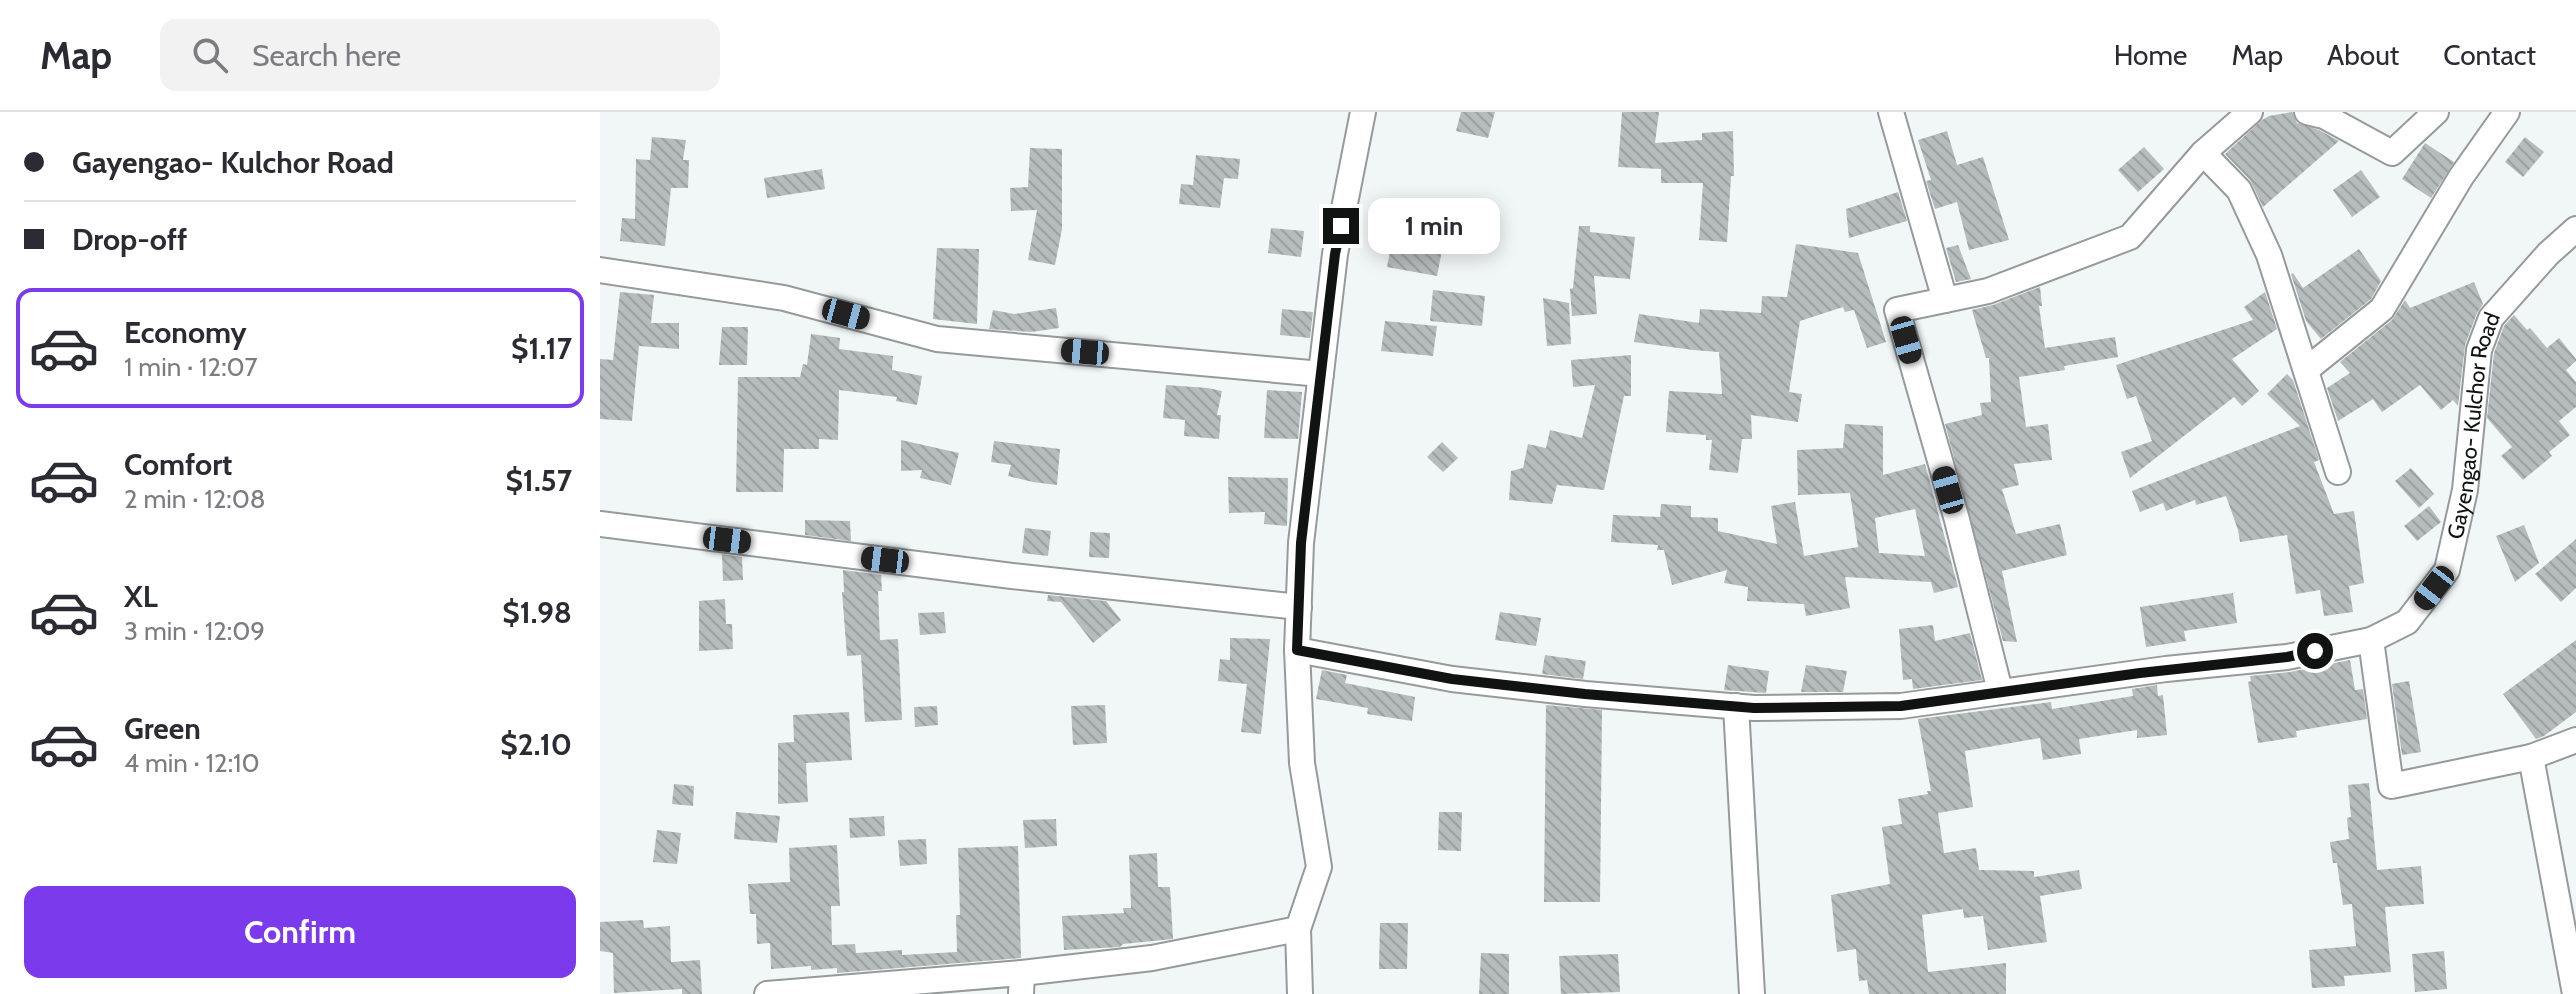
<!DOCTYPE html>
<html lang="en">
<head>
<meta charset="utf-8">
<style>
  :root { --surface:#fff; --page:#f2f2f3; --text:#2b2b33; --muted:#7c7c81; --line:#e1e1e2; --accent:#7c3aed }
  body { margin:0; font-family:Cabin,sans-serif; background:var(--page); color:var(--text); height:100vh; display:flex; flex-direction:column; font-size:30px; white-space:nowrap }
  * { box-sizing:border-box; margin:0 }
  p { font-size:26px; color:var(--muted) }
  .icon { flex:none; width:44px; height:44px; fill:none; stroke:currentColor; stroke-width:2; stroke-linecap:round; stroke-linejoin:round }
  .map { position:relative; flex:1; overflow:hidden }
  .details { display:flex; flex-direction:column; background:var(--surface); width:600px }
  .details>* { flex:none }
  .hud { display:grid; align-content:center; height:176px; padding:0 24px; background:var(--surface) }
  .end { position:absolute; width:36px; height:36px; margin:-18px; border:10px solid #111313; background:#fff; box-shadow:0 0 0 4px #fff }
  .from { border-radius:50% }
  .bubble { position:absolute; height:56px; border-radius:16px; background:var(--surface); box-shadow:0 4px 20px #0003; font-size:26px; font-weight:700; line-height:56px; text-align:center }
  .car { position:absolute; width:24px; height:48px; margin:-24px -12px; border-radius:10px; box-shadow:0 0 6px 2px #0007; background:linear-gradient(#222 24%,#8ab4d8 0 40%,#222 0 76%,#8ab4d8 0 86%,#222 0) }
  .hud b { display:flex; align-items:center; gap:28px; height:76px; font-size:30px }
  .hud b+b { border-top:2px solid var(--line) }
  .hud i { width:20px; height:20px; background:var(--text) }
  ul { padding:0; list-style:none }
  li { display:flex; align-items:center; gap:24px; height:120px; margin:0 16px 12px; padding:0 8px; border:4px solid transparent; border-radius:16px }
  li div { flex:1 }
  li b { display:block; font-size:30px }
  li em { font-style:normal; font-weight:700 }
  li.active { border-color:var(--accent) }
  li>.icon { width:72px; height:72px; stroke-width:1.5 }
  .action { display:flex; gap:16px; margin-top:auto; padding:16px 24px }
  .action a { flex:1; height:92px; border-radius:16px; background:var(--accent); color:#fff; font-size:32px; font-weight:700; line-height:92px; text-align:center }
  header { display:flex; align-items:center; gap:48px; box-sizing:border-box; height:112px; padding:0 40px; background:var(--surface); border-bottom:2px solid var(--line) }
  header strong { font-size:38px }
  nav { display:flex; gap:44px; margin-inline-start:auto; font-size:28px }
  .search { width:560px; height:72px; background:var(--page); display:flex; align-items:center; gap:20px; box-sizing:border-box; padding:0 28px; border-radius:16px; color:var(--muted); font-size:30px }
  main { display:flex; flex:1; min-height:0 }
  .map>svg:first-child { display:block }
</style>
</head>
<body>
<header>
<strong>Map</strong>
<div class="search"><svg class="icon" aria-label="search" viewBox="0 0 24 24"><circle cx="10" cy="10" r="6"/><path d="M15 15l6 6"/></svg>Search here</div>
<nav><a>Home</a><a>Map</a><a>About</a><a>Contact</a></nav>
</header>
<main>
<section class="details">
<div class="hud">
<b><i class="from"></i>Gayengao- Kulchor Road</b>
<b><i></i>Drop-off</b>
</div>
<ul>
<li class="active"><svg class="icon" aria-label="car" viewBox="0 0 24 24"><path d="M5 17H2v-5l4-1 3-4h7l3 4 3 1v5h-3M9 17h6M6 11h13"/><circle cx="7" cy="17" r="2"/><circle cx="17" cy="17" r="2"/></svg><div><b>Economy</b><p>1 min · 12:07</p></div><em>$1.17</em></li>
<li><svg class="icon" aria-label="car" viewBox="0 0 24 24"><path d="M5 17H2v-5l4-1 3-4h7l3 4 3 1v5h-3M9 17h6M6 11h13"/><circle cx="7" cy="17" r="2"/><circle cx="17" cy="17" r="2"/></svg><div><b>Comfort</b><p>2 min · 12:08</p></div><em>$1.57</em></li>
<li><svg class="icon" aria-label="car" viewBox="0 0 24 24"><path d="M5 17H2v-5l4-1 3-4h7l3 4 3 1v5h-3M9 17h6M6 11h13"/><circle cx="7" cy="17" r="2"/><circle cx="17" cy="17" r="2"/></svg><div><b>XL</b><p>3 min · 12:09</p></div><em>$1.98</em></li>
<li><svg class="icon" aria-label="car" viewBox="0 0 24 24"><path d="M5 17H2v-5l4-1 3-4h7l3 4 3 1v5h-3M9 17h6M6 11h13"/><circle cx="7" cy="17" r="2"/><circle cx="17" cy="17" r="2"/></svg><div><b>Green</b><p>4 min · 12:10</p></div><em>$2.10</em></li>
</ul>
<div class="action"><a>Confirm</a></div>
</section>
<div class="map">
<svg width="1976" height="882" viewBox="0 0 1976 882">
  <defs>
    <pattern id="building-back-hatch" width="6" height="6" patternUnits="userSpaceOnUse" patternTransform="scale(2)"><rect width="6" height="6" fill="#b6bbbc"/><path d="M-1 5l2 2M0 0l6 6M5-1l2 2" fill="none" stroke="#9ba0a1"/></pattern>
  </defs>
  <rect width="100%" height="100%" fill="#f1f6f7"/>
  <g fill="url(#building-back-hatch)" fill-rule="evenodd">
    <polygon points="861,0 895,0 888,26 856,19"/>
    <polygon points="1022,0 1059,0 1055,31 1102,28 1102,21 1133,19 1134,64 1131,64 1127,130 1099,128 1103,71 1061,71 1061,57 1018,55"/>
    <polygon points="1692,0 1697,11 1719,18 1739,29 1663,95 1650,68 1625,42 1662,8 1669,4"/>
    <polygon points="1347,19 1357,53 1383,45 1409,128 1369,138 1357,90 1335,97 1326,69 1331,68 1318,28"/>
    <polygon points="52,25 86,28 83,48 89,48 88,76 71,76 65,134 20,129 22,106 35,107 36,47 50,48"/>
    <polygon points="1925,25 1944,40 1923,65 1905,50"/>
    <polygon points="1825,31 1854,50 1831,86 1802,67"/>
    <polygon points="1544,35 1564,57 1538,80 1518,58"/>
    <polygon points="430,36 462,37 462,117 455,153 428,148 437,98 411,99 410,76 428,75"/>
    <polygon points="596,43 640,47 638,67 624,66 620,96 579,92 581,72 593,73"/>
    <polygon points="222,57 225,77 167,86 164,66"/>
    <polygon points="1761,58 1780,85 1752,105 1733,78"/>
    <polygon points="1298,80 1307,109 1249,126 1246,97"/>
    <polygon points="979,114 990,114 990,120 1035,125 1030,167 994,164 997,202 972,204 970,177 973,176"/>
    <polygon points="671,116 704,119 701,145 668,141"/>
    <polygon points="794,118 844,128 837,164 787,155"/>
    <polygon points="1196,132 1258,141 1286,230 1267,236 1254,198 1245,200 1243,195 1200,209 1189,280 1202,282 1198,310 1151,303 1152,327 1142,327 1138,361 1109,358 1112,328 1106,328 1106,323 1066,320 1069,279 1122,282 1119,240 1093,238 1034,230 1039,202 1099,211 1100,197 1161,201 1162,184 1187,185"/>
    <polygon points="1358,133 1371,167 1356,170 1346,136"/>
    <polygon points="337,136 379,137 377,212 333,207"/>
    <polygon points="1759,137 1781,169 1771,187 1721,227 1706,209 1691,162 1693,161 1703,176"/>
    <polygon points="1874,170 1883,192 1877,201 1865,233 1858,294 1853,288 1841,298 1820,273 1782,300 1773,287 1738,309 1727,276 1750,261 1740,250 1792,208 1805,188 1810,196"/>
    <polygon points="1440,175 1442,194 1439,194 1445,236 1515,225 1518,245 1464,254 1465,258 1419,265 1426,315 1448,312 1452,348 1414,352 1419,373 1402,377 1416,422 1460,412 1467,443 1402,459 1417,530 1403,529 1345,312 1382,303 1380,291 1391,290 1389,246 1386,246 1372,198 1393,193"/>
    <polygon points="833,178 885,184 882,214 830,209"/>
    <polygon points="20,180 54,183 51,211 79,211 79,237 39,234 32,309 0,307 0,247 13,248"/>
    <polygon points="1665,180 1677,217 1632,247 1659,279 1642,294 1634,285 1530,366 1521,340 1552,329 1536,284 1527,287 1516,253 1653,208 1644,195"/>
    <polygon points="943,186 969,191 971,232 947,234"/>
    <polygon points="456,196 459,216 431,220 389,217 393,198 414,202"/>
    <polygon points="682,197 713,200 710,226 680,223"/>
    <polygon points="1914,203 1927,218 1930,216 1947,236 1959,226 1976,247 1976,249 1966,258 1976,270 1976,295 1959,309 1970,323 1949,340 1952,344 1923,368 1901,344 1912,335 1887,306 1894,241 1904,214"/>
    <polygon points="785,209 837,214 833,244 781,239"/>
    <polygon points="122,215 148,215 147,253 119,253"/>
    <polygon points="211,222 240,226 239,237 293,244 292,258 322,264 317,293 296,289 297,285 239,278 238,328 219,327 219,337 184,337 183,380 136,380 138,265 200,265 203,252 207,253"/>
    <polygon points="1031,243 1031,284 1024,284 1004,378 957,373 952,392 909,388 911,359 923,356 928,332 946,336 950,318 982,326 995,273 973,275 971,248"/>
    <polygon points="1687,262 1693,268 1719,348 1714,350 1734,402 1754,399 1764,471 1749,474 1753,500 1724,504 1720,478 1696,482 1687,423 1640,430 1638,418 1626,384 1596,393 1595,388 1566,399 1563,391 1540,400 1532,379 1700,314 1667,282"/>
    <polygon points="566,273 608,276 622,279 617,303 621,303 619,327 584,324 585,308 563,306"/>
    <polygon points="667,278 702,280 698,327 664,326"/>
    <path d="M 1245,312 L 1283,314 L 1283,363 L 1325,352 L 1358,475 L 1334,481 L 1331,470 L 1245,465 L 1250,496 L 1206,504 L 1204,492 L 1147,489 L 1148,475 L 1124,471 L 1127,458 L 1072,473 L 1064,438 L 1057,438 L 1058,433 L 1011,430 L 1013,403 L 1060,405 L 1061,392 L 1091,394 L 1091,405 L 1118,406 L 1118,419 L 1177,432 L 1171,394 L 1195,390 L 1204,444 L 1258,435 L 1250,381 L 1198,383 L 1197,338 L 1243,336 ZM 1315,397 L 1325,444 L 1279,441 L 1275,406 Z"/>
    <polygon points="301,328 359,341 351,373 320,366 322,358 301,359"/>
    <polygon points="394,329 460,337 457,373 433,370 408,364 411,353 391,350"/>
    <polygon points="842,330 858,346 843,360 827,345"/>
    <polygon points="1811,356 1834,382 1819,396 1795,369"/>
    <polygon points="628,365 688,366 687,414 664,412 665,400 629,401"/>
    <polygon points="1829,394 1841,410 1817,429 1804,414"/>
    <polygon points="205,408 250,409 251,429 205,423"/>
    <polygon points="1924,413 1939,451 1915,470 1896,424"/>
    <polygon points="425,416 451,419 448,444 422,441"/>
    <polygon points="490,420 510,421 509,446 489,445"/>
    <polygon points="1976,427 1976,476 1961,490 1935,462"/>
    <polygon points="122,442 142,445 143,468 123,469"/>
    <polygon points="243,458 281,463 282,479 278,479 280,528 298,527 302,608 265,610 261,543 247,544 242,480 244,480"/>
    <polygon points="1633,481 1637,511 1584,519 1586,529 1546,535 1540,495"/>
    <polygon points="448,483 506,489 521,508 493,531 461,490 447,489"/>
    <polygon points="125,487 126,512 132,512 133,537 99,539 99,489"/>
    <polygon points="344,500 346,521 320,523 318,501"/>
    <polygon points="900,500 941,506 936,534 895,528"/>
    <polygon points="1333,513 1335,529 1370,521 1382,568 1313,577 1312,567 1303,568 1299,517"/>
    <polygon points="630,526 670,527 661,622 641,620 647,572 618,569 620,547 630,548"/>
    <polygon points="1976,528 1976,600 1944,624 1936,627 1903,582"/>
    <polygon points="945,543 986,549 983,567 942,562"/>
    <polygon points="1750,548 1755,578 1763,577 1767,607 1696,619 1697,625 1658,631 1648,570 1651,569 1650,564 1690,560"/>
    <polygon points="1128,553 1169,559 1166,581 1124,578"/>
    <polygon points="1206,553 1247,559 1243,580 1201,580"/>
    <polygon points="722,558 747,563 745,571 815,585 812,609 767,602 768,596 716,587"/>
    <polygon points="1809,569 1821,640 1802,643 1792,572"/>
    <polygon points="1557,573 1558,584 1563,583 1567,623 1537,626 1537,618 1479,627 1481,642 1443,648 1440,626 1365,639 1373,695 1338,701 1344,741 1376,736 1379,758 1434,759 1434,765 1479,758 1482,777 1440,784 1447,830 1388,838 1383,804 1364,806 1363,797 1322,803 1328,860 1406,851 1406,882 1269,882 1267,868 1259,869 1256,837 1237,840 1231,783 1290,772 1282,715 1302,712 1298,687 1328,682 1327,679 1331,679 1318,607 1451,590 1452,597 1533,584 1532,577"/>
    <polygon points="505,593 507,631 473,633 471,594"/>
    <polygon points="946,593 1002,598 1000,790 944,790"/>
    <polygon points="337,594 338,613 315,615 314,595"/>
    <polygon points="249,600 252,648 206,651 208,690 178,692 178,631 194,630 193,603"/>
    <polygon points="1769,671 1777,758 1821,754 1824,792 1785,795 1791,860 1744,864 1745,874 1712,876 1709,838 1756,834 1752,792 1743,793 1737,751 1733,751 1730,730 1749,727 1747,706 1751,705 1748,673"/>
    <polygon points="74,672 94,674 93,694 72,692"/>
    <polygon points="136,700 180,704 177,731 134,727"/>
    <polygon points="839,700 862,700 861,739 838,738"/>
    <polygon points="284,704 285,724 250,726 249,706"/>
    <polygon points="456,707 457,734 425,736 423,708"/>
    <polygon points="57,718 81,721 77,752 53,750"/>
    <polygon points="326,727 327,752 300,754 298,728"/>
    <polygon points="237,733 240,794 231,794 232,833 255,832 256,841 302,838 302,843 357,840 356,803 360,803 358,736 418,734 421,846 237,861 237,856 211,858 211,854 171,857 170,831 157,832 156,802 150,802 148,772 190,770 189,736"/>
    <polygon points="557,741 558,775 570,775 573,827 523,832 520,835 464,838 462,804 524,801 523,796 531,796 529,743"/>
    <polygon points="43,808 44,816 70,814 71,850 100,848 102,882 82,882 82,877 14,881 13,841 0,839 0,810"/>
    <polygon points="780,811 808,811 807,857 779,857"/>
    <polygon points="1844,839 1847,877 1815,880 1812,842"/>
    <polygon points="881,841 909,842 909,882 879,882"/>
    <polygon points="1018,842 1020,880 961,882 959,844"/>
  </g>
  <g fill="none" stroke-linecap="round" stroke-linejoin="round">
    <defs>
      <g id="minor">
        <polyline points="1291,0 1345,188"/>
        <polyline points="1707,0 1724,4 1792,41 1836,0"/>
        <polyline points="1603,41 1639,78 1669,143 1738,360"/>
        <polyline points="0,158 184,186 337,227 721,262"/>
        <polyline points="1706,258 1782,197 1861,65 1907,0"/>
        <polyline points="0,412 412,464 699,495"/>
        <polyline points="1771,528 1791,674 1931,645 1976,628"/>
        <path id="s1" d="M 697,538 L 852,567 L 985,582 L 1154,596 L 1301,594 L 1566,557 L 1687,545 L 1771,528 L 1807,510 L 1847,458 L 1865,378 L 1879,238 L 1891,206 L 1948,142 L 1976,117"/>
        <polyline points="1400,579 1357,408 1297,198 1388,179 1530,125 1603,41 1650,0"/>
        <polyline points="1136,594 1152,882"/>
        <polyline points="1931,645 1975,882"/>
        <polyline points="698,817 700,882"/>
        <polyline points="167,882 422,861"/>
        <polyline points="421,882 422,861 552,846 698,817 719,755 702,651 697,538 701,431 735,142 763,0"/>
      </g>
    </defs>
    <use href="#minor" stroke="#969a9b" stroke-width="28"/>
    <use href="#minor" stroke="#fff" stroke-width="24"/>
  </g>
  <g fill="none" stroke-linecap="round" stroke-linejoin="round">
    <polyline stroke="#111313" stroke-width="10" points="741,114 735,142 701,431 697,538 852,567 985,582 1154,596 1301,594 1540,561 1687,545 1715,539"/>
  </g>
  <g text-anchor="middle" stroke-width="6" stroke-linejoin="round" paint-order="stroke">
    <g font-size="22" fill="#111313" stroke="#f1f6f7">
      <text dy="8" stroke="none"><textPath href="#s1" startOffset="1336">Gayengao- Kulchor Road</textPath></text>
    </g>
  </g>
</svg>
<i class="end from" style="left:1715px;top:539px"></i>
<i class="end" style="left:741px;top:114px"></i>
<div class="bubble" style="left:768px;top:86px;width:132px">1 min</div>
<i class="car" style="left:246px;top:202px;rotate:105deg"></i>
<i class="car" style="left:1306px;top:228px;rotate:164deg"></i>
<i class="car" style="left:485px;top:240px;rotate:275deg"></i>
<i class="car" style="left:1348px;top:378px;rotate:344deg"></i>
<i class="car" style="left:127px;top:428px;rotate:97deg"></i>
<i class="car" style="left:285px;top:448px;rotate:277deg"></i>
<i class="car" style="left:1834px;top:476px;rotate:218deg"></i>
</div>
</main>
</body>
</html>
